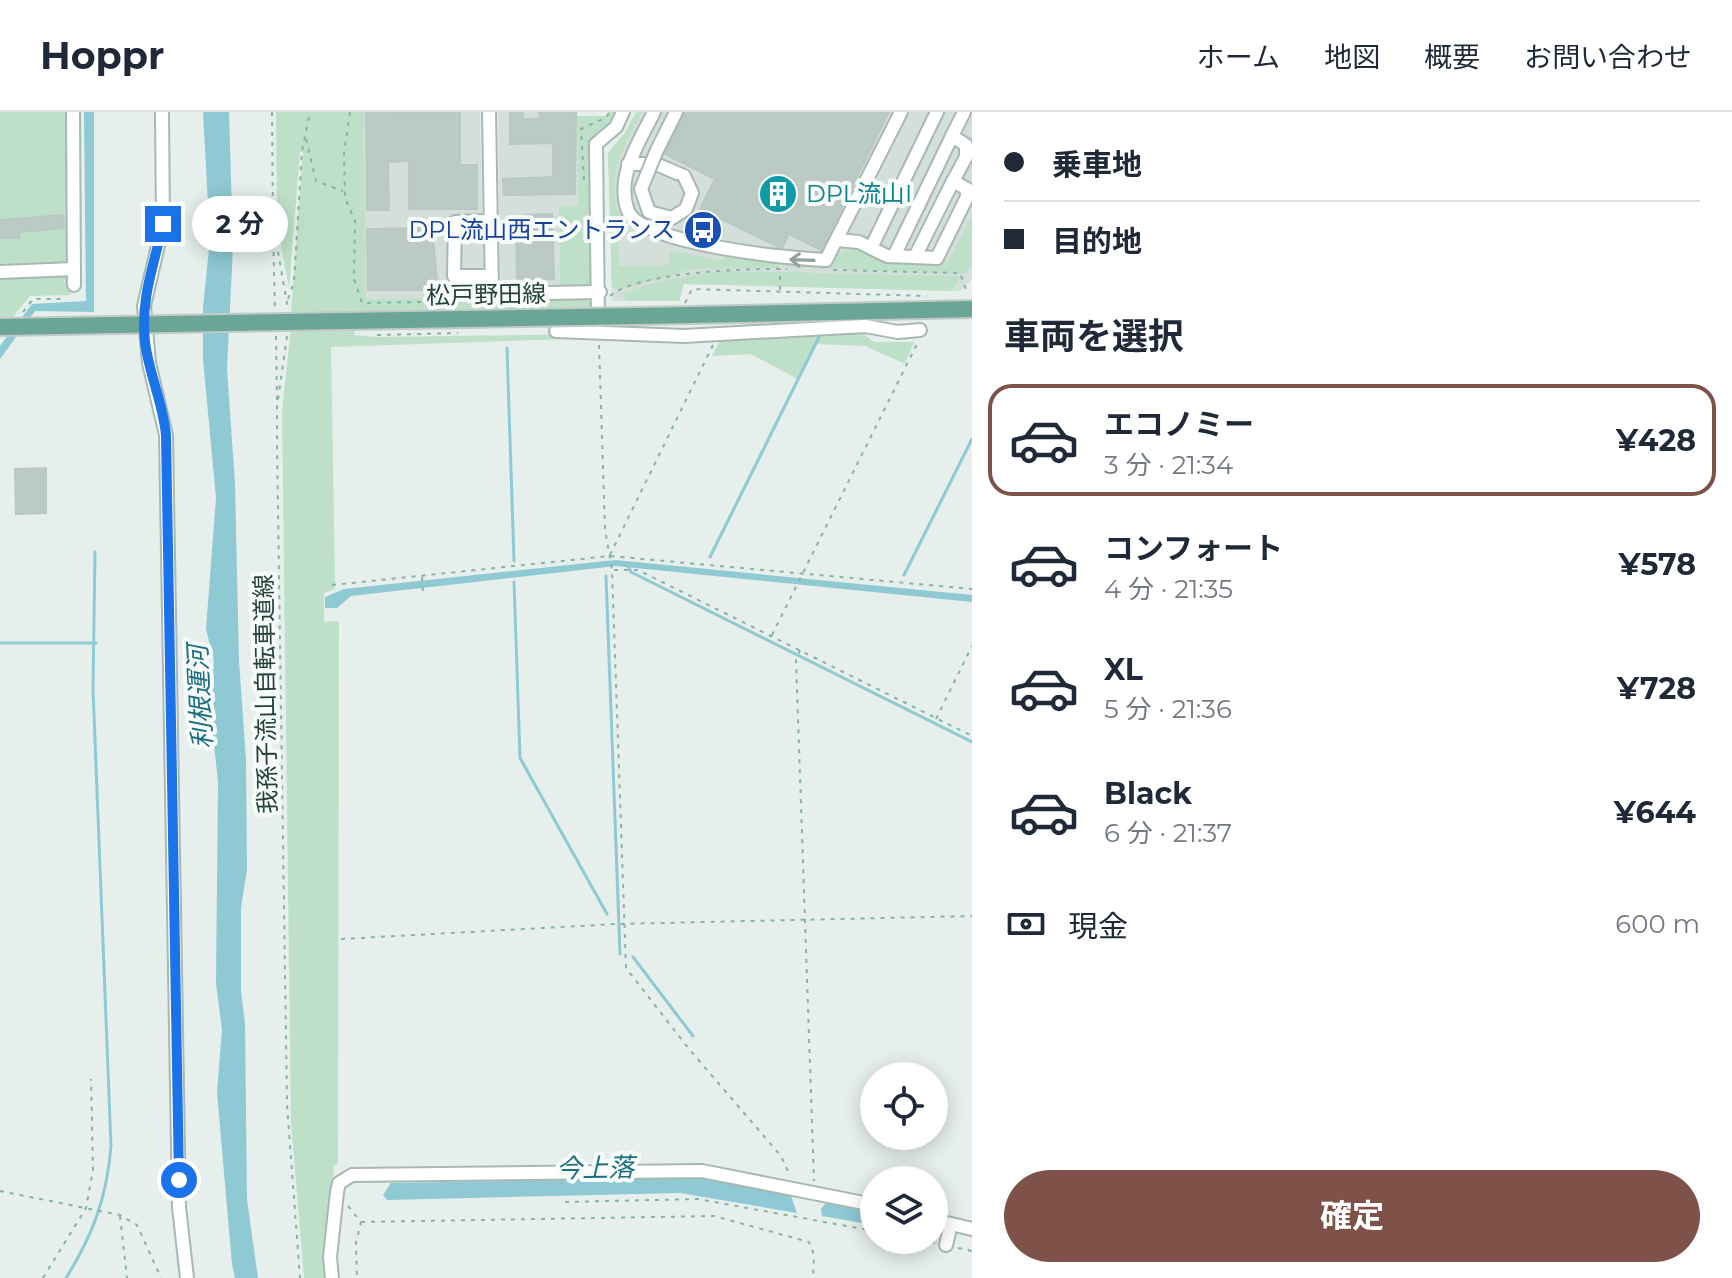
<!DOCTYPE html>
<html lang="ja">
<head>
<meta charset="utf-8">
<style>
  :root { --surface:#fff; --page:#f6f6f7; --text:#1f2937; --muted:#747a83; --line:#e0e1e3; --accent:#7f5249 }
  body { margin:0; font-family:Montserrat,"Noto Sans JP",sans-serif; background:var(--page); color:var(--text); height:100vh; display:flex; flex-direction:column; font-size:30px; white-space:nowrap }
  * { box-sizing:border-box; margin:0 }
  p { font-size:26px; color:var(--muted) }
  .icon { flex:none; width:44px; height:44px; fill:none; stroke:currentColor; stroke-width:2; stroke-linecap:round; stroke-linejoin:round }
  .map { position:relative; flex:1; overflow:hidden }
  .drawer { display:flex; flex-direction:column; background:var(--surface); width:760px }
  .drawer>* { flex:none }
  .hud { display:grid; align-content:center; height:176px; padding:0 32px; background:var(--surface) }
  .controls { position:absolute; left:860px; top:950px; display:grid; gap:16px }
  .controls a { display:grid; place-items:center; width:88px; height:88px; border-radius:50%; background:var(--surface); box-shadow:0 4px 20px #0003; font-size:40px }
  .end { position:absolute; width:36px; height:36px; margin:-18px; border:10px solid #1a73e8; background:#fff; box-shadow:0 0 0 4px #fff }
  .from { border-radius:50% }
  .bubble { position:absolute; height:56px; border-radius:28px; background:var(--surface); box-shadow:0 4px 20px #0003; font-size:26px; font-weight:700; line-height:56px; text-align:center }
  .hud b { display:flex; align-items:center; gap:28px; height:76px; font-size:30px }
  .hud b+b { border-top:2px solid var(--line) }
  .hud i { width:20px; height:20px; background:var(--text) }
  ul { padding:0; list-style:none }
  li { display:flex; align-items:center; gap:24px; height:112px; margin:0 16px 12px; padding:0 16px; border:4px solid transparent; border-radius:24px }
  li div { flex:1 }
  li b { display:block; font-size:30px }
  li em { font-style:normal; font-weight:700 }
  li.current { border-color:var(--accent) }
  li>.icon { width:72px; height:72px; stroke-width:1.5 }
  h2 { padding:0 32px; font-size:36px; line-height:96px }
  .pay { display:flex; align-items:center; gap:20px; height:88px; padding:0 32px; font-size:30px }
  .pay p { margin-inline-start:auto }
  .button { display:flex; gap:16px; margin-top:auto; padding:16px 32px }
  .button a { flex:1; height:92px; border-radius:48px; background:var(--accent); color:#fff; font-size:32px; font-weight:700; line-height:92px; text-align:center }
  header { display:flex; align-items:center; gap:48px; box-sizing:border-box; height:112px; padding:0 40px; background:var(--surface); border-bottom:2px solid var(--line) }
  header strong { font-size:38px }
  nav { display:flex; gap:44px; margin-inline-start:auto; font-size:28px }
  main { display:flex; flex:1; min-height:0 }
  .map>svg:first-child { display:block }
</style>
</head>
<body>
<header>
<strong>Hoppr</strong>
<nav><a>ホーム</a><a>地図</a><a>概要</a><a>お問い合わせ</a></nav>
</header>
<main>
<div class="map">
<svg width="972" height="1166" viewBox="0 0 972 1166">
  <rect width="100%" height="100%" fill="#e6efeb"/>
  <g fill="#d4dfda">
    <polygon points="364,0 480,0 484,188 366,187"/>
    <polygon points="498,0 577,0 578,93 559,94 560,176 505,178 500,173"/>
    <polygon points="636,0 972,0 972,167 960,179 684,172 679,189 612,189 608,41 625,21"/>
  </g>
  <g fill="#bfe0c8">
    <polygon points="0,0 69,0 70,183 30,184 12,206 0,207"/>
    <polygon points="276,0 364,0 366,187 595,186 595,197 291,201 303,40 300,40 289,176 277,112"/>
    <polygon points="608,0 616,0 610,12 590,27 594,170 588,176 560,176 559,94 578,93 577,4 606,4"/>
    <path d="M 636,0 L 642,0 C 621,42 602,67 625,114 L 617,114 L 619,154 L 669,153 L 669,138 L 723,149 L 725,141 L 779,152 L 778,156 L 692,157 L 619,178 L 612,174 L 608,41 L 625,21 Z"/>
    <polygon points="972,104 972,154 963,162 782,155 830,153 837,142 852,137 948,149"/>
    <polygon points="721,159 960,164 953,179 684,172 679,189 627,189 622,181 668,167"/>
    <polygon points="355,215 354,223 376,225 593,222 596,226 331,235 335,471 335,477 324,481 324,510 339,509 338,1052 334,1053 333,1067 329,1166 304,1166 291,1011 282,298 291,217"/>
    <polygon points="860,219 874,230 914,230 905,252 865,234 817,232 799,268 751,242 712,244 721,227"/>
  </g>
  <g fill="#8ec9d4">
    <polygon points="84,0 94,0 94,200 35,199 0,247 0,234 32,192 86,189"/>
    <polygon points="203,0 229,0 233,134 227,257 235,372 239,549 246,648 247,757 241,796 241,879 245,912 247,1088 258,1166 235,1166 232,1152 217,980 222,918 216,871 218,670 209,585 214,549 206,517 216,386 203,247 203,195 210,128"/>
    <polygon points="615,448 972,483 972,490 616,454 351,484 337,496 325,496 325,485 344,477"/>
    <polygon points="702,1066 791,1084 797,1101 680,1081 387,1088 383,1083 391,1071"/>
    <polygon points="826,1091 874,1101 874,1113 822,1104 821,1097"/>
  </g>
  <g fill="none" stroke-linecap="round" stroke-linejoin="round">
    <g stroke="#8ec9d4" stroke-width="3">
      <polyline points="507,236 514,449"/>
      <polyline points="710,445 820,223"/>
      <polyline points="628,454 631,460 972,630"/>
      <polyline points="904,463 972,327"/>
      <polyline points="606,464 620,842"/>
      <polyline points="514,470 520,646 607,802"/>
      <polyline points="0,531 96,531"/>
      <polyline points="633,845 693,924"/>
      <path d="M 66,1166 C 93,1123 107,1085 111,1034 L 93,577 L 95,440"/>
    </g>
  </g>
  <g fill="#bbcac4" stroke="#b8c9c2" stroke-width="2">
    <polygon points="366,0 460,1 460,53 477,53 477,97 409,97 409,49 388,50 389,98 367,98"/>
    <polygon points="510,0 523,0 523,7 540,7 539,0 576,0 575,82 504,83 503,67 553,65 553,31 510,32"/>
    <polygon points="685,0 889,0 821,138 789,122 782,136 779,135 700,97 715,67 665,42"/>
    <polygon points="552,102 554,167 517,168 516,108 524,108 524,103"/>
    <polygon points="63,103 64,116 20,120 19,126 2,126 0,121 0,108"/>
    <polygon points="432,116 438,178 368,178 367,117"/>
    <polygon points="46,356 46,401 16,402 15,357"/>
  </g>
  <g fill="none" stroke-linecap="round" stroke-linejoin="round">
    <defs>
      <g id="minor">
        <polyline points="73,0 74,173"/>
        <polyline points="162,0 163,112 144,194 149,251 166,323 179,1095 187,1166"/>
        <polyline points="489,0 492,182 600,180"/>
        <path d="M 654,0 C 640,29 615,64 628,99 C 641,132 791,147 826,148 L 901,0"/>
        <polyline points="657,38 676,0"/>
        <polyline points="628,52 656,52 684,64"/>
        <polyline points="490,109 455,110 454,164 491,164"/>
        <polyline points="838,128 859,130 887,144 937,146 967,85 967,77 953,69 966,45 966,33 952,24 964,0"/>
        <polyline points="871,136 937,0"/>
        <polyline points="894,144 952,24"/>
        <polyline points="915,145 953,69"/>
        <polyline points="0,160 74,157"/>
        <polyline points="598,210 596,32 616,15 623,0"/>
        <polyline points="556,219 684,224 865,214 898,220 920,218"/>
        <polyline points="934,1108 972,1117"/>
        <polyline points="946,1133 951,1112"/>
        <polyline points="332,1166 330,1145 337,1080 339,1071 352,1063 702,1059 874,1093"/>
      </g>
      <polyline id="major" points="692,203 972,197"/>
    </defs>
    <use href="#minor" stroke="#a8b8b2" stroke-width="16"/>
    <use href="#major" stroke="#c2cac8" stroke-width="20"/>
    <g stroke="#86b3a5" stroke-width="2" stroke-dasharray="4 6" stroke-linecap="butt">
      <polyline points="272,0 273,111 288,197"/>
      <polyline points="350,0 344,41 345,86 355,109 354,167 362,191 483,189"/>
      <polyline points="306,27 316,69 343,79"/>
      <polyline points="584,68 581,17 607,5 609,0"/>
      <polyline points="273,120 275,198"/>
      <polyline points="833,158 960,161 967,180"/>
      <polyline points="780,178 780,157"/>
      <path d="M 610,184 C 637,160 748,156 787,157"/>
      <polyline points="288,187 294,170 302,39 310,0"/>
      <polyline points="685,191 692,177 927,184"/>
      <polyline points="23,200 33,187 66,187"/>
      <polyline points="377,223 458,221"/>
      <polyline points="276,224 277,290"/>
      <polyline points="287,224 277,295 277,332 287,993 300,1166"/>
      <polyline points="599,233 605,417 612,458 626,856 689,937 781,1044 790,1064"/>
      <polyline points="610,443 713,233"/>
      <polyline points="614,458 638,458 972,624"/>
      <polyline points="422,465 423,481"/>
      <polyline points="332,473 610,444 972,477"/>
      <polyline points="772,523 917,232"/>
      <polyline points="800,538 796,548 814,1069"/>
      <polyline points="936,607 972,534"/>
      <polyline points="341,827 616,812 972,804"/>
      <polyline points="0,1079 120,1103 137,1113 161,1166"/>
      <polyline points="565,1090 698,1087 874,1119"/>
      <polyline points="348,1094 361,1110 356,1131 357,1166"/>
      <polyline points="120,1104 127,1166"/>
      <polyline points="361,1110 714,1104 809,1130 814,1143 813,1166"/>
      <polyline points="921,1128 936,1131"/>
      <polyline points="958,1136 972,1139"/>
      <polyline points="43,1166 86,1096 93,1058 91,967"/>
    </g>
    <use href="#minor" stroke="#fff" stroke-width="12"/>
    <use href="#major" stroke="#6aa596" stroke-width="16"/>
    <defs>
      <polyline id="minor-bridge" points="657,38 641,77 649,100 672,106 686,97 692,81 684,64"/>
      <polyline id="major-bridge" points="0,215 692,203"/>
    </defs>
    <use href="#minor-bridge" stroke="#a8b8b2" stroke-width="16" stroke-linecap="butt"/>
    <use href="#major-bridge" stroke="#c2cac8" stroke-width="20" stroke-linecap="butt"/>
    <use href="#minor-bridge" stroke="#fff" stroke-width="12"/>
    <use href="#major-bridge" stroke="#6aa596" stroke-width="16"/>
  </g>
  <defs><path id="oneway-shaft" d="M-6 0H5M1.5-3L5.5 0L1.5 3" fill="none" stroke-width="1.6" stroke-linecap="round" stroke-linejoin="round" transform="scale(2)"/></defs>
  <use stroke="#92a09c" href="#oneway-shaft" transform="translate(802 148) rotate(-178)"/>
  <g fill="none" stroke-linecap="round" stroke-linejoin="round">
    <path stroke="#1a73e8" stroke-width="10" d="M 163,112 C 154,153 140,188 145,230 C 149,262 163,291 166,323 L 179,1068"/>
  </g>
  <defs>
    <symbol id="building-disc" viewBox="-11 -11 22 22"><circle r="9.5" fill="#0f9aa8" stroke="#f7fbf9"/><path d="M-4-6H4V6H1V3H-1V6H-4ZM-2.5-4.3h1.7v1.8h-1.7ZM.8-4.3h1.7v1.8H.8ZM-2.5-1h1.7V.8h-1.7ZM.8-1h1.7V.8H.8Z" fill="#fff"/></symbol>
    <symbol id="bus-disc" viewBox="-11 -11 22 22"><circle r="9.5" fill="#1a4fb4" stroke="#f7fbf9"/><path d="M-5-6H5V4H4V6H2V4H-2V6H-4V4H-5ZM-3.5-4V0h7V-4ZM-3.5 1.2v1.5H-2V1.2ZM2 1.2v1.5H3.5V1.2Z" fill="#fff"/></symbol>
  </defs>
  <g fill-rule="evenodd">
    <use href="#building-disc" x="756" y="60" width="44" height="44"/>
    <use href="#bus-disc" x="681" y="96" width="44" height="44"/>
  </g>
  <g text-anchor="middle" stroke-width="8" stroke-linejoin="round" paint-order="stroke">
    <g font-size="24" fill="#0d838f" stroke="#f7fbf9" text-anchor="start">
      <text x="806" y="90">DPL流山I</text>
    </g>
    <g font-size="24" fill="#164399" stroke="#f7fbf9" text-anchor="end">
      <text x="675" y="126">DPL流山西エントランス</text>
    </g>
    <g font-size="24" fill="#24423a" stroke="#f7fbf9">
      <text transform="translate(486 183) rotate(-1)" y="8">松戸野田線</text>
      <text transform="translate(266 582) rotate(-91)" y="8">我孫子流山自転車道線</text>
    </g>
    <g font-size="26" font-style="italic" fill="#1c6f80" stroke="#f7fbf9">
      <text transform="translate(200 585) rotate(-93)" y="9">利根運河</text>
      <text transform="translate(595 1056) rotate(-1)" y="9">今上落</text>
    </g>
  </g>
</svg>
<div class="controls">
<a><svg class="icon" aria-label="locate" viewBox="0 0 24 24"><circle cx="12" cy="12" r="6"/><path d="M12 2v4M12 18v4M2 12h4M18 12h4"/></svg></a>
<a><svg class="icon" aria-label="layers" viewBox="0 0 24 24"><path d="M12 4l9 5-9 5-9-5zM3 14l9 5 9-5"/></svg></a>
</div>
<i class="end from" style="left:179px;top:1068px"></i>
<i class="end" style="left:163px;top:112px"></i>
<div class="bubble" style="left:192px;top:84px;width:96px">2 分</div>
</div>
<section class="drawer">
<div class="hud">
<b><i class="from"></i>乗車地</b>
<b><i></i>目的地</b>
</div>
<h2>車両を選択</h2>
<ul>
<li class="current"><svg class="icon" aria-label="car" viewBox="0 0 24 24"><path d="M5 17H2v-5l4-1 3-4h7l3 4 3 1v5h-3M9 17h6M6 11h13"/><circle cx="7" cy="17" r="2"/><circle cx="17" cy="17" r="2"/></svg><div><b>エコノミー</b><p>3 分 · 21:34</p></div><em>¥428</em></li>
<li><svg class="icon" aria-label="car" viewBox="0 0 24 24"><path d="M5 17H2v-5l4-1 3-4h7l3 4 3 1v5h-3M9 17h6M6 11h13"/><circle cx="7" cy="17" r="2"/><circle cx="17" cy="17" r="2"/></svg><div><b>コンフォート</b><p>4 分 · 21:35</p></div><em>¥578</em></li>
<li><svg class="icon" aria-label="car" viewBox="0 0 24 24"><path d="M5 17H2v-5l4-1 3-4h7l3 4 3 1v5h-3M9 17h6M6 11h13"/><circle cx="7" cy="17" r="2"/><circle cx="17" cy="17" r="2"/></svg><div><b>XL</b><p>5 分 · 21:36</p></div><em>¥728</em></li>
<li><svg class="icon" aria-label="car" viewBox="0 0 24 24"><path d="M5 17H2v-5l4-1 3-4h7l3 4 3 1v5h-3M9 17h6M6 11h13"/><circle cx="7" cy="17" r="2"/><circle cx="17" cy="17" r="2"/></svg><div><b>Black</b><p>6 分 · 21:37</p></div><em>¥644</em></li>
</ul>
<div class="pay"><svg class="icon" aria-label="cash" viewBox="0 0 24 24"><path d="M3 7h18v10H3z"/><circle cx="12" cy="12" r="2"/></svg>現金<p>600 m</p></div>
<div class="button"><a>確定</a></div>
</section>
</main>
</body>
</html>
